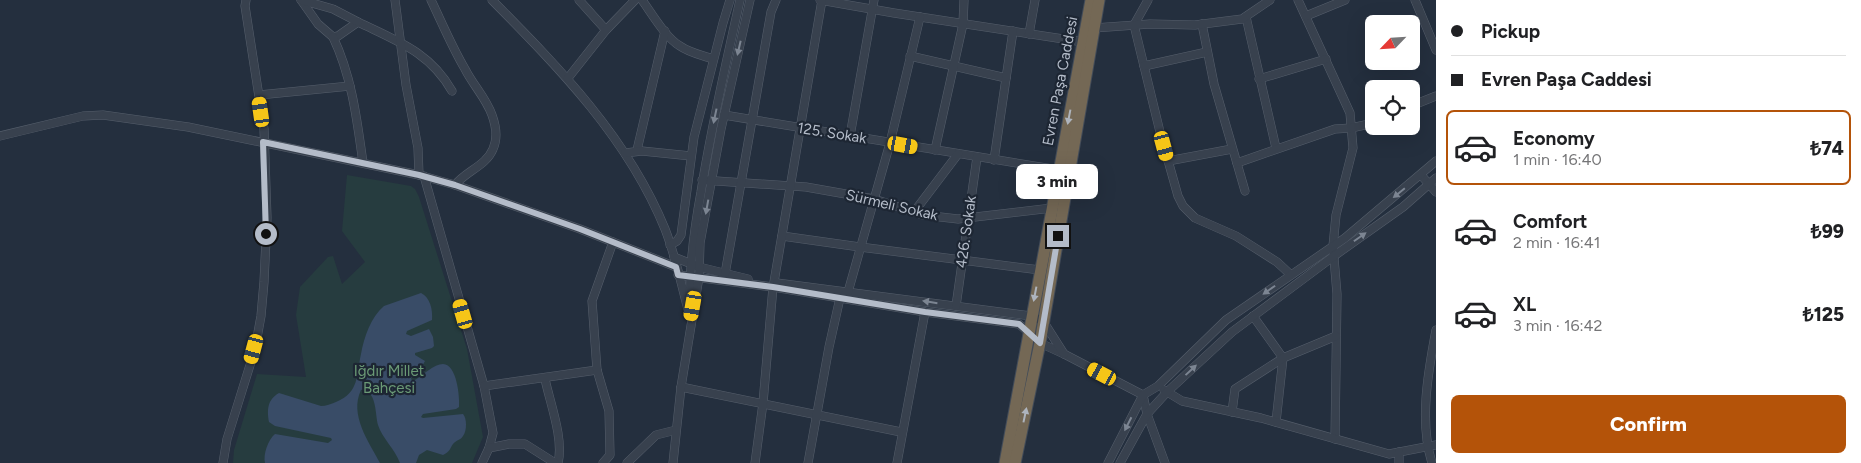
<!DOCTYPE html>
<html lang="en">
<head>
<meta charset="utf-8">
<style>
  :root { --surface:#fff; --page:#f6f6f6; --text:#202124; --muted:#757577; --line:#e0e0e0; --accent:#b45309 }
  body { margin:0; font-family:Figtree,sans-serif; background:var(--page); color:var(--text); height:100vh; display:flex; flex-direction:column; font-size:19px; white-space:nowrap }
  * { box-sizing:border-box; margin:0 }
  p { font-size:16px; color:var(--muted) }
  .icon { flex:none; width:28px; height:28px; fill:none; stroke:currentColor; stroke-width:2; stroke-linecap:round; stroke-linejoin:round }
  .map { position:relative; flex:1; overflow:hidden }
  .panel { display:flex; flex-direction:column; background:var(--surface); width:425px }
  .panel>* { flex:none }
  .guide { display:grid; align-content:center; height:110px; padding:0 15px; background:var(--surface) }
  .needle { width:32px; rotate:245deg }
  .controls { position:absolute; left:1365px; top:15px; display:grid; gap:10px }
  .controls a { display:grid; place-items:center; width:55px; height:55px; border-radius:8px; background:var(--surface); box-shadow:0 5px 20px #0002; font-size:25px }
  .end { position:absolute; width:22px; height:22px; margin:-11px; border:6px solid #b4bcc9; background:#111; box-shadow:0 0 0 2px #111 }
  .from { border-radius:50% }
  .bubble { position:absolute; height:35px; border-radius:8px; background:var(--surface); box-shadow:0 5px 20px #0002; font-size:16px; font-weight:800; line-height:35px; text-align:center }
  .car { position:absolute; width:15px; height:30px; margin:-15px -8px; border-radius:6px; box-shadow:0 0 4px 1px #0007; background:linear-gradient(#f5c518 24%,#345 0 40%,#f5c518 0 76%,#345 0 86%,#f5c518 0) }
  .guide b { display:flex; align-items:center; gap:18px; height:48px; font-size:19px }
  .guide b+b { border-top:1px solid var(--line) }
  .guide i { width:12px; height:12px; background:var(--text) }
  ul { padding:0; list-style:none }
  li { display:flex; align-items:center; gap:15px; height:75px; margin:0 10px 8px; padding:0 5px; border:2px solid transparent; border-radius:8px }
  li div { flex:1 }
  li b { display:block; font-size:19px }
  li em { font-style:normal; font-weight:800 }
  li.current { border-color:var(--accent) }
  li>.icon { width:45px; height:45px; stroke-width:1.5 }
  .button { display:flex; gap:10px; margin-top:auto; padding:10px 15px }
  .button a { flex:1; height:58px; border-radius:8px; background:var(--accent); color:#fff; font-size:20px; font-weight:800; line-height:58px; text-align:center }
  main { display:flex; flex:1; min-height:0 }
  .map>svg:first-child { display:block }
</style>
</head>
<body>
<main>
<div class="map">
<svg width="1436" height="463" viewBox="0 0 1436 463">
  <rect width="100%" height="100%" fill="#242f3e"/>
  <polygon fill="#263c3f" points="347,175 411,186 415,189 419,197 467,349 483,437 472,463 233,463 234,450 257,374 306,377 296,315 300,287 328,257 333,256 342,284 365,262 342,231"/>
  <path fill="#394c67" d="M 421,293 C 430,297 433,310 432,320 L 407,331 L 406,334 L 411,336 L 429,329 L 433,337 L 434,346 L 432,348 L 415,353 L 415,355 L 425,361 L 421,368 L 411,378 L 412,381 L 415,380 C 423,375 434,364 443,364 C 457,364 460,398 459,407 L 456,409 L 423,414 L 421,417 L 423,418 L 463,414 C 467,418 467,431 463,436 C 461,440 456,440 453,444 C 450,448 450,452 443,455 L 427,450 L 419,455 L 416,463 L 400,463 C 395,449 382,438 378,425 C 375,413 377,395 364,389 L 361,390 C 349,415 369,442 380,463 L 265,463 C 263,454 268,440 275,434 L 328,443 L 332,440 L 331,438 L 275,426 L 269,422 C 267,410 267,400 279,393 L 321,406 C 326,406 331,404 336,402 C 360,392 356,375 361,354 C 364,337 371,317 384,306 Z"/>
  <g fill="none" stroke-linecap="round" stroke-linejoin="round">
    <defs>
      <g id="minor">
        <path d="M 301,0 L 318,24 L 333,37 L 338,36 L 358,22 C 397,41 430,52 452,91"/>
        <polyline points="301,0 333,9 358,22"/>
        <polyline points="395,0 406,85 418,148 419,175"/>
        <path d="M 431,0 C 442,23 452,47 465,69 C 473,85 486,98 492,115 C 496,126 498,138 493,149 C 486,166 466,171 455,185"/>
        <path d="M 492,0 C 560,69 628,138 665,229 C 676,257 682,288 690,317"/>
        <polyline points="579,0 606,30"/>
        <path d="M 642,0 C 652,14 666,38 680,46 C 690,53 702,55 713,59"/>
        <polyline points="820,0 894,13 1083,42"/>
        <polyline points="1148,0 1134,25 1160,132 1178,196 1183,206 1195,218 1236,236 1277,262 1291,275"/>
        <polyline points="1298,0 1350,113 1353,148 1336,215 1333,246 1337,294 1335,439"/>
        <polyline points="1415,0 1436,50"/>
        <polyline points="1306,16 1345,0"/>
        <polyline points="1246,17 1276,148"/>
        <polyline points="1202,24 1214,84 1245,191"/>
        <polyline points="1094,28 1150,24 1195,25 1242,19 1270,0"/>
        <polyline points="1029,34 1035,0"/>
        <path d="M 333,37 C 352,77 357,120 363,163"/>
        <polyline points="910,56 1006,78"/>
        <polyline points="1144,66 1207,52"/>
        <polyline points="568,78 606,30 635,0"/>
        <polyline points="1259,79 1326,59"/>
        <polyline points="259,95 350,86"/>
        <polyline points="1411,106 1436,96"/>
        <polyline points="724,115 1059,170"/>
        <polyline points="0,136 83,116 103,115 188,127 419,175 455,185 580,229 676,267"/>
        <polyline points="850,136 874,0"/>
        <polyline points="637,150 665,31"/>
        <polyline points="935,150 963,24 964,0"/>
        <polyline points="625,153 642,151 691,156"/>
        <polyline points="994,160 1013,31"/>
        <polyline points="1168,161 1232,149"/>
        <polyline points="1237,163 1335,129 1351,128 1374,123"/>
        <polyline points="1421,175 1436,192"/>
        <polyline points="424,176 484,386 493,433 489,448 482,463"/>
        <polyline points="702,180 806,187 874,199 923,215 958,219 1052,208"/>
        <polyline points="914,212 958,154"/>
        <polyline points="782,236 860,247 1040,270"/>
        <polyline points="670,245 677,241 681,235 694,137 723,23 730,0"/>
        <polyline points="674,257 699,267 748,279"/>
        <polyline points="725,274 771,12 776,0"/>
        <polyline points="678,275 773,287 925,312 1019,324 1040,343 1064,354 1143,395 1147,414 1165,463"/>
        <polyline points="774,282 822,0"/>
        <polyline points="777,283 1031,316 1043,321 1064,354"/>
        <path d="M 690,306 C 689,267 694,230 701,192 C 711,127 726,64 740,0"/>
        <polyline points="956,306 977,157"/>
        <polyline points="1253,316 1283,358 1276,422"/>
        <path d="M 545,379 C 550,403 564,439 558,463"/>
        <polyline points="484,386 597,370"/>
        <polyline points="681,387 901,432"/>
        <polyline points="1164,390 1182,401 1261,418 1389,454 1436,445"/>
        <polyline points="1232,412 1235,389 1283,358 1336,336"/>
        <polyline points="489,448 509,444 525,444 555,463"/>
        <polyline points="223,463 227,439 255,349 261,316 264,282 267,218 264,129 245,6 246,0"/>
        <polyline points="603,463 610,455 609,411 597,370 592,301 613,242"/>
        <polyline points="627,463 656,435 676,430"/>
        <polyline points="673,463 681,387 699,277 700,243 721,129 750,0"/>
        <polyline points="755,463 763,403 773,287"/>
        <polyline points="808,463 829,347 840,298 848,292 890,143 920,17"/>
        <polyline points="897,463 925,312"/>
        <polyline points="1108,463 1143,395 1158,386 1226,320 1345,238 1436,161"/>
        <polyline points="1120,463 1147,414 1167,392 1232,332 1334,256 1403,207 1436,178"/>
        <polyline points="1399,463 1399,452"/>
        <path d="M 1432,463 C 1419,422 1428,372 1436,330"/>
      </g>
      <g id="highway">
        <polyline points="1005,463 1091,0"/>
        <polyline points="1015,463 1040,343 1099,0"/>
      </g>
    </defs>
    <use href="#minor" stroke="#565f6c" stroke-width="9"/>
    <use href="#highway" stroke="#434c59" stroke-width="13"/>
    <use href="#minor" stroke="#38414e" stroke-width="8"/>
    <use href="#highway" stroke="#746855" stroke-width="11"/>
  </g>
  <defs><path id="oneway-solid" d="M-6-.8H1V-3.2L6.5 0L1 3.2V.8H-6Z" transform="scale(1.25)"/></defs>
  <g fill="#7c8592">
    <use href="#oneway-solid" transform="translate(739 48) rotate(103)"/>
    <use href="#oneway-solid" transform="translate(715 116) rotate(102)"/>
    <use href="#oneway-solid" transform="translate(1399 193) rotate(141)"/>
    <use href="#oneway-solid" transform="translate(707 207) rotate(100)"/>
    <use href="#oneway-solid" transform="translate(1360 237) rotate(-35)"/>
    <use href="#oneway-solid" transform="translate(1269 290) rotate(145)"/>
    <use href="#oneway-solid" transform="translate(930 302) rotate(-171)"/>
    <use href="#oneway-solid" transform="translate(1191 370) rotate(-43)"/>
    <use href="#oneway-solid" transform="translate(1128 424) rotate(117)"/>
  </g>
  <g fill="#aeb4bd">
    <use href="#oneway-solid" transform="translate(1069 117) rotate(101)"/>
    <use href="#oneway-solid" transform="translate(1035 294) rotate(101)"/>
    <use href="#oneway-solid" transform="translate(1025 415) rotate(-78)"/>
  </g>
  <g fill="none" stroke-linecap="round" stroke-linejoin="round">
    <polyline stroke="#b4bcc9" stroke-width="6" points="266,234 263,142 419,175 455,185 580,229 676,267 678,275 773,287 925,312 1019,324 1040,343 1058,236"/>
  </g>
  <g text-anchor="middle" stroke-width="4.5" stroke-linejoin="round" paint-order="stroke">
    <g font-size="15" fill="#b4bcc9" stroke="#1d2633">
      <text transform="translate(1060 81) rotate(-79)" y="5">Evren Paşa Caddesi</text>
      <text transform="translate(832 133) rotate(9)" y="5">125. Sokak</text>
      <text transform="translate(892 205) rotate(13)" y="5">Sürmeli Sokak</text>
      <text transform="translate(966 232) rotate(-82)" y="5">426. Sokak</text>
    </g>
    <g font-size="15" fill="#6b9a76" stroke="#1d2633">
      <text x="389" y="376">Iğdır Millet<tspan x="389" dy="17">Bahçesi</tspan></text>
    </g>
  </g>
</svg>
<div class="controls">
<a><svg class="needle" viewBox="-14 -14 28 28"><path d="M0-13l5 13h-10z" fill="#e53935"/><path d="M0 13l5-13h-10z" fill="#757577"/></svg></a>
<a><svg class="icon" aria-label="locate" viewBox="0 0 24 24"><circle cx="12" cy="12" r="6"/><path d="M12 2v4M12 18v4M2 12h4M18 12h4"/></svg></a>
</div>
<i class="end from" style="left:266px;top:234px"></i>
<i class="end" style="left:1058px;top:236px"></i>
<div class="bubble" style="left:1016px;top:164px;width:82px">3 min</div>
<i class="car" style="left:261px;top:112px;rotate:352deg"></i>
<i class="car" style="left:903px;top:145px;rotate:100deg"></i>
<i class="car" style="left:1164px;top:146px;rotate:165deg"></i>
<i class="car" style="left:693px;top:306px;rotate:190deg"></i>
<i class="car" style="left:463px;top:314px;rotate:344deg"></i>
<i class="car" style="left:254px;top:349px;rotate:195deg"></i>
<i class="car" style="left:1102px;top:374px;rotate:298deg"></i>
</div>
<section class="panel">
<div class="guide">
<b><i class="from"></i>Pickup</b>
<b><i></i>Evren Paşa Caddesi</b>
</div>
<ul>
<li class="current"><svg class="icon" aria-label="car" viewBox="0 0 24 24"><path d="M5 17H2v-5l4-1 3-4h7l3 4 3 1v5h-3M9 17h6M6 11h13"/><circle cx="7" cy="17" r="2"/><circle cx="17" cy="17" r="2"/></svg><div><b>Economy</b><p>1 min · 16:40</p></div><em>₺74</em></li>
<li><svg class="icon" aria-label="car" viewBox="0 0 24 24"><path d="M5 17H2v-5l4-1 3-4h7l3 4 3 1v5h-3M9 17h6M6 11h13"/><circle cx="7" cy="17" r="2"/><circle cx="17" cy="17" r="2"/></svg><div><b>Comfort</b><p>2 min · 16:41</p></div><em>₺99</em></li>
<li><svg class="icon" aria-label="car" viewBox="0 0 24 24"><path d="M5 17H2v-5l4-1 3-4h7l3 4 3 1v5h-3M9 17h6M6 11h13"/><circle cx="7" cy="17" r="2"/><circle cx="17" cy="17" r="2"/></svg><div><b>XL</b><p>3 min · 16:42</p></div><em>₺125</em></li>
</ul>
<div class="button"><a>Confirm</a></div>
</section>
</main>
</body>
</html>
